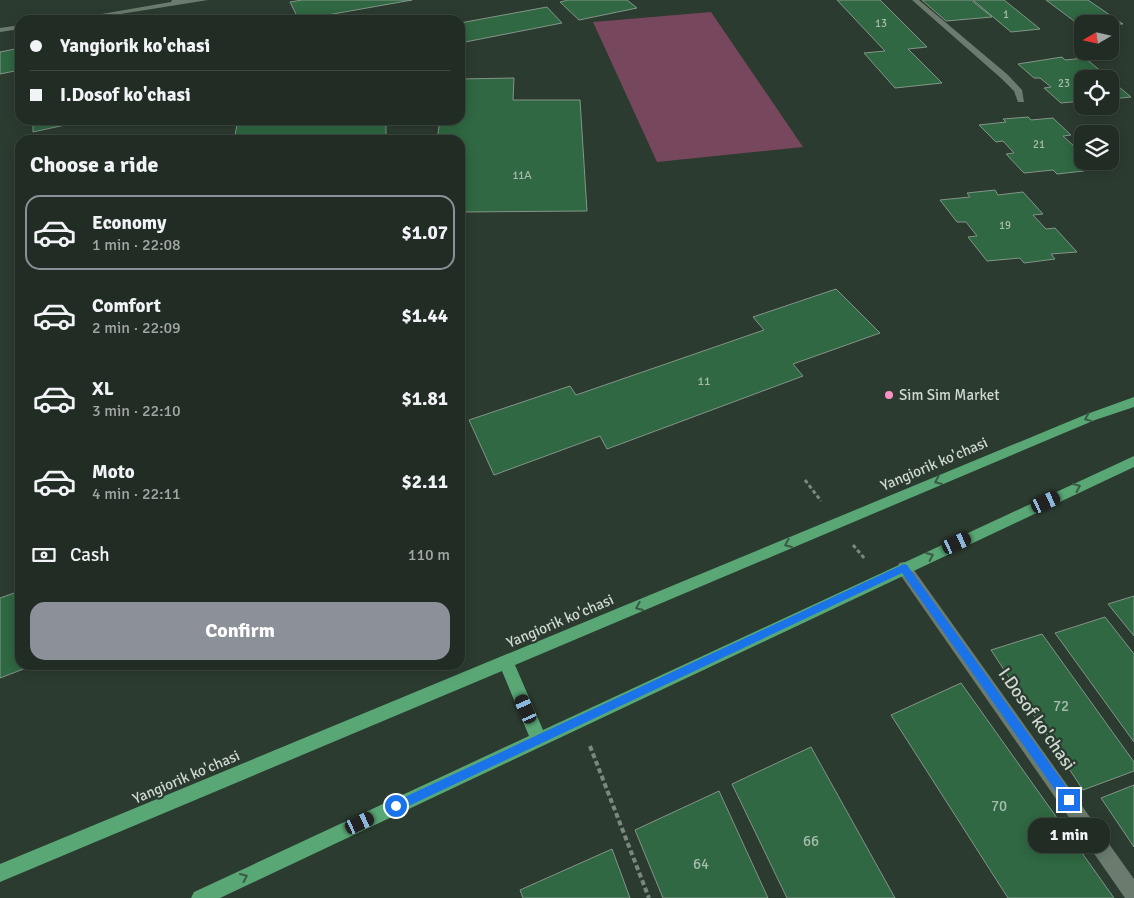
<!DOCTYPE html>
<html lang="en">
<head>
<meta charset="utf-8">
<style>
  :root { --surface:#212c24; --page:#29342c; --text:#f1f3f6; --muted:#a2a7a6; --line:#3e4841; --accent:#8c9099 }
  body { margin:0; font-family:Signika,sans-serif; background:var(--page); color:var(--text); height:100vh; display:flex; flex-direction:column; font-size:19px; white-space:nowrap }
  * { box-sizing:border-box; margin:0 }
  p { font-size:16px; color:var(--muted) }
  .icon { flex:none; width:28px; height:28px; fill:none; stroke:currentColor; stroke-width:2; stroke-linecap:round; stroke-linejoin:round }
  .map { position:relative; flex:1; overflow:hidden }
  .panel { position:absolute; left:15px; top:135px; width:450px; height:535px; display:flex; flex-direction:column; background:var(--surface); border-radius:15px; box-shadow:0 2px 12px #0003,0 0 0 1px var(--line) }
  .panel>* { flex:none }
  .banner { position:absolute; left:15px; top:15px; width:450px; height:110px; border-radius:15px; box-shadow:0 2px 12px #0003,0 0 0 1px var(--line); display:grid; align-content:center; height:110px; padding:0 15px; background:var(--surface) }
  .needle { width:32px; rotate:261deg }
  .controls { position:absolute; left:1074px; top:15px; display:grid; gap:10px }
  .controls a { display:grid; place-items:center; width:45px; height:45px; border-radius:10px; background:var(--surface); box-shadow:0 2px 12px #0003,0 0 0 1px var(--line); font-size:25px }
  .end { position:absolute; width:22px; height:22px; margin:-11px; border:6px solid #1a73e8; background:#fff; box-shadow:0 0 0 2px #fff }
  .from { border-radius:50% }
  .bubble { position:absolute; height:35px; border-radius:15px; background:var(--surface); box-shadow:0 2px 12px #0003,0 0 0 1px var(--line); font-size:16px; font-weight:700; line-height:35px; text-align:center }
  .car { position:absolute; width:15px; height:30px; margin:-15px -8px; border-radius:6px; box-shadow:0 0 4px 1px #0007; background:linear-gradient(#222 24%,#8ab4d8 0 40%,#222 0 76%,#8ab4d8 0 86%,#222 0) }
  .banner b { display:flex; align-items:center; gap:18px; height:48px; font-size:19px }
  .banner b+b { border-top:1px solid var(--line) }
  .banner i { width:12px; height:12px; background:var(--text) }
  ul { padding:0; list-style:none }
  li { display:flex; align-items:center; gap:15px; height:75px; margin:0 10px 8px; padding:0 5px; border:2px solid transparent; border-radius:15px }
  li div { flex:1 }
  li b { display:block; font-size:19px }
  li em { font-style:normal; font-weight:700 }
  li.current { border-color:var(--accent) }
  li>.icon { width:45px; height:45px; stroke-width:1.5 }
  h2 { padding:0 15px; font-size:22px; line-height:60px }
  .pay { display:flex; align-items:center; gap:12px; height:55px; padding:0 15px; font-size:19px }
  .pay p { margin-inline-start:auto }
  .action { display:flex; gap:10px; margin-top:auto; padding:10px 15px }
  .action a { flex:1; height:58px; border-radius:15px; background:var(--accent); color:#fff; font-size:20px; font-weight:700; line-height:58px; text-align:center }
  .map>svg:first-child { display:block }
</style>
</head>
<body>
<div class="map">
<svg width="1134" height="898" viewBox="0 0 1134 898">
  <rect width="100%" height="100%" fill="#2c3b30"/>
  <polygon fill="#76475d" points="711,12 803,147 657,162 593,22"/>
  <g fill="#2f6842" stroke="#839588">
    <polygon points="302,0 412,0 299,20 290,2"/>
    <polygon points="568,0 627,0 637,8 579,20 560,2"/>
    <polygon points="837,0 880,0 927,47 908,49 942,83 895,88 864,53 885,51"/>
    <polygon points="922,0 971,0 992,17 946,21"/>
    <polygon points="973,0 1004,0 1040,29 1011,32"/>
    <polygon points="1046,0 1088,0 1123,24 1082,24 1082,27"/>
    <polygon points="547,7 562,23 460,43 460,23"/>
    <polygon points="208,15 210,20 181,20"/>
    <polygon points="20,48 20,70 0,74 0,52"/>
    <polygon points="1062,57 1065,60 1085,58 1102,72 1094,73 1101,79 1082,79 1082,101 1061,103 1044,88 1051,87 1040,78 1034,78 1018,64"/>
    <polygon points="514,78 513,100 580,100 587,211 460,212 460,140 437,140 440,120 460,120 460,79"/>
    <polygon points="1110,82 1113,82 1131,97 1111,99 1115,102 1110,102"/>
    <polygon points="1028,117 1031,120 1053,118 1071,135 1063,136 1075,147 1082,146 1082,161 1099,161 1103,165 1080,167 1084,171 1057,174 1053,170 1024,173 1006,154 1014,153 1003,141 996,142 979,125 1006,122 1003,119"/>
    <polygon points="33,120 88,120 33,132"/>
    <polygon points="238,120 386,120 386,140 234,140"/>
    <polygon points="995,190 998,195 1023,192 1043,214 1033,215 1046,229 1055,228 1077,252 1051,254 1055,259 1024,263 1020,258 987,261 968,237 977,236 966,222 957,222 940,200 970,197 967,193"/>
    <polygon points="836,289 880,333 793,364 803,376 607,449 600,436 494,475 469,420 570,386 576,395 764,330 753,317"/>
    <polygon points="20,591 20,665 34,665 0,678 0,598"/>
    <polygon points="1134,596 1134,636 1108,604"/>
    <polygon points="1105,617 1134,654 1134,742 1055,633"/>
    <polygon points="1042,634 1134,762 1134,771 1083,790 991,650"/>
    <polygon points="961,683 1114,898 1008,898 891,715"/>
    <polygon points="811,747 895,898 787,898 732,784"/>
    <polygon points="1134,785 1134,847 1101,798"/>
    <polygon points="719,791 768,898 663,898 635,830"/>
    <polygon points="612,849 630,898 523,898 520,890"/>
  </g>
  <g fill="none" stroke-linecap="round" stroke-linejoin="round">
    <g stroke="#7c887f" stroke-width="3" stroke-dasharray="4 2.5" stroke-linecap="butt">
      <polyline points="805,480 821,501"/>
      <polyline points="853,545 865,559"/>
    </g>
    <polyline stroke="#7c887f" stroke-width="4" stroke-dasharray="5 3" stroke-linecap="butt" points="590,746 649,898"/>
    <g fill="#6b7c6f" fill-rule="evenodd">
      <polygon points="172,0 208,0 83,20 67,20 171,2"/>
      <polygon points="912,0 919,0 1008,75 1022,90 1024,102 1018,102 1014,91 1002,79"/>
      <polygon points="20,25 20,29 0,32 0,28"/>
      <polygon points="904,562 909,563 1134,879 1134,898 1125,898 899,573 897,568 899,563"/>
    </g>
    <polygon fill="#59a775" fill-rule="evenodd" points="1134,397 1134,407 1095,420 515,665 543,730 1134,456 1134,467 220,898 191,898 194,892 529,736 502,671 0,882 0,864 1087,414"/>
  </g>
  <defs><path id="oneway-chevron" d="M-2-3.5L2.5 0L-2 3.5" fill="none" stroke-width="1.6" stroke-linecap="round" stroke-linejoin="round" transform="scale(1.25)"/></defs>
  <g stroke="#3a5b45">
    <use href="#oneway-chevron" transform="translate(1088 418) rotate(158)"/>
    <use href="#oneway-chevron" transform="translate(938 481) rotate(157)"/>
    <use href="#oneway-chevron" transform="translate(1077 487) rotate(-25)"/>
    <use href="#oneway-chevron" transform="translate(788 544) rotate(157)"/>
    <use href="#oneway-chevron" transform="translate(930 556) rotate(-25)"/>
    <use href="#oneway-chevron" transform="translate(639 607) rotate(157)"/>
    <use href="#oneway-chevron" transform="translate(244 877) rotate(-25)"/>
  </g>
  <polygon fill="#1a73e8" points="904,564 907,565 1073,796 1073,804 1065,804 902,573 400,810 392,810 392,803"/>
  <circle fill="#fc8fc3" stroke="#2c3b30" stroke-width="2" cx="889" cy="395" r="5"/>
  <g text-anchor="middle" stroke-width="4.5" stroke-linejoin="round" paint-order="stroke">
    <g font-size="11" fill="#a7bcad">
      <text x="1006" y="18">1</text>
      <text x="881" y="27">13</text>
      <text x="1064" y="87">23</text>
      <text x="1039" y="148">21</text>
      <text x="522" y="179">11А</text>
      <text x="1005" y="229">19</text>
    </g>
    <g font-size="12" fill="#a7bcad">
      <text x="704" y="385">11</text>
    </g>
    <g font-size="15" fill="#cfd8d1" stroke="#2c3b30" text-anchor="start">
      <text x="899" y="400">Sim Sim Market</text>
    </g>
    <g font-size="15" fill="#cfd8d1" stroke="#2c3b30">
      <text transform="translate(934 464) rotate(-23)" y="5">Yangiorik ko'chasi</text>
      <text transform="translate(560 621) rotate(-23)" y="5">Yangiorik ko'chasi</text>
      <text transform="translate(186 777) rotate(-23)" y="5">Yangiorik ko'chasi</text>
    </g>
    <g font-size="15" fill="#a7bcad">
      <text x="1061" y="711">72</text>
      <text x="999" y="811">70</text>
      <text x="811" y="846">66</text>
      <text x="701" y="869">64</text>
    </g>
    <g font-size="18" fill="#cfd8d1" stroke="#2c3b30">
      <text transform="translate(1037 719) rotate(55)" y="6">I.Dosof ko'chasi</text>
    </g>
  </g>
</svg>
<div class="controls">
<a><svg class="needle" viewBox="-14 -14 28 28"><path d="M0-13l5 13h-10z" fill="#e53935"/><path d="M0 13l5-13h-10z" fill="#a2a7a6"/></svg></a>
<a><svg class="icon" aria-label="locate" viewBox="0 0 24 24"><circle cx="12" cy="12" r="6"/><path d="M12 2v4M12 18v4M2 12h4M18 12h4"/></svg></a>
<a><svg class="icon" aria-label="layers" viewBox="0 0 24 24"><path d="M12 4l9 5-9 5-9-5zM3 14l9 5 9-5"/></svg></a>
</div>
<i class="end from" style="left:396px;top:806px"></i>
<i class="end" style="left:1069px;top:800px"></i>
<div class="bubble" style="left:1028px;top:818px;width:82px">1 min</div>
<i class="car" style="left:1046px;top:502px;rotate:65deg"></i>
<i class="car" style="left:957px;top:543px;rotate:65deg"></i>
<i class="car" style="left:526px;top:709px;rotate:336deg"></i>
<i class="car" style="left:360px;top:823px;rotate:65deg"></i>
<div class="banner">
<b><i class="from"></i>Yangiorik ko'chasi</b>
<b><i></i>I.Dosof ko'chasi</b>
</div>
<section class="panel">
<h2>Choose a ride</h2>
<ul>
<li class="current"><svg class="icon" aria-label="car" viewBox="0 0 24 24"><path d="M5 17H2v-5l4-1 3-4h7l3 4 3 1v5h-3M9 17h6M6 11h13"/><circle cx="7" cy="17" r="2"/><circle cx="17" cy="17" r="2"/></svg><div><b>Economy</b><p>1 min · 22:08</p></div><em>$1.07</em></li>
<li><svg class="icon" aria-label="car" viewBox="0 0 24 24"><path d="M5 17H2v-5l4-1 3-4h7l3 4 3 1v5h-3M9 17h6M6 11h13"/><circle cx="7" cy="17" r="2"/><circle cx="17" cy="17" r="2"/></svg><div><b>Comfort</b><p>2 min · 22:09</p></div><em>$1.44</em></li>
<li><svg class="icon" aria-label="car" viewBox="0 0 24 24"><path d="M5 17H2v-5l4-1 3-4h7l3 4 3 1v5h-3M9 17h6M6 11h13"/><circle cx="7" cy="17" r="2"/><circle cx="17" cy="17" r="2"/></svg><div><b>XL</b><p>3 min · 22:10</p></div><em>$1.81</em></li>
<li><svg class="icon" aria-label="car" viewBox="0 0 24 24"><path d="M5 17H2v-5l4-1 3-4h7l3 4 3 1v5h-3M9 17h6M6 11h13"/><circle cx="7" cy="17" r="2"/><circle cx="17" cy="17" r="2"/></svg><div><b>Moto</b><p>4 min · 22:11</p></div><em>$2.11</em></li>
</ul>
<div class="pay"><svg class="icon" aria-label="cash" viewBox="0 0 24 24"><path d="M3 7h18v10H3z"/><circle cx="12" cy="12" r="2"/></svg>Cash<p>110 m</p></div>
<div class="action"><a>Confirm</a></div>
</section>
</div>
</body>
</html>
